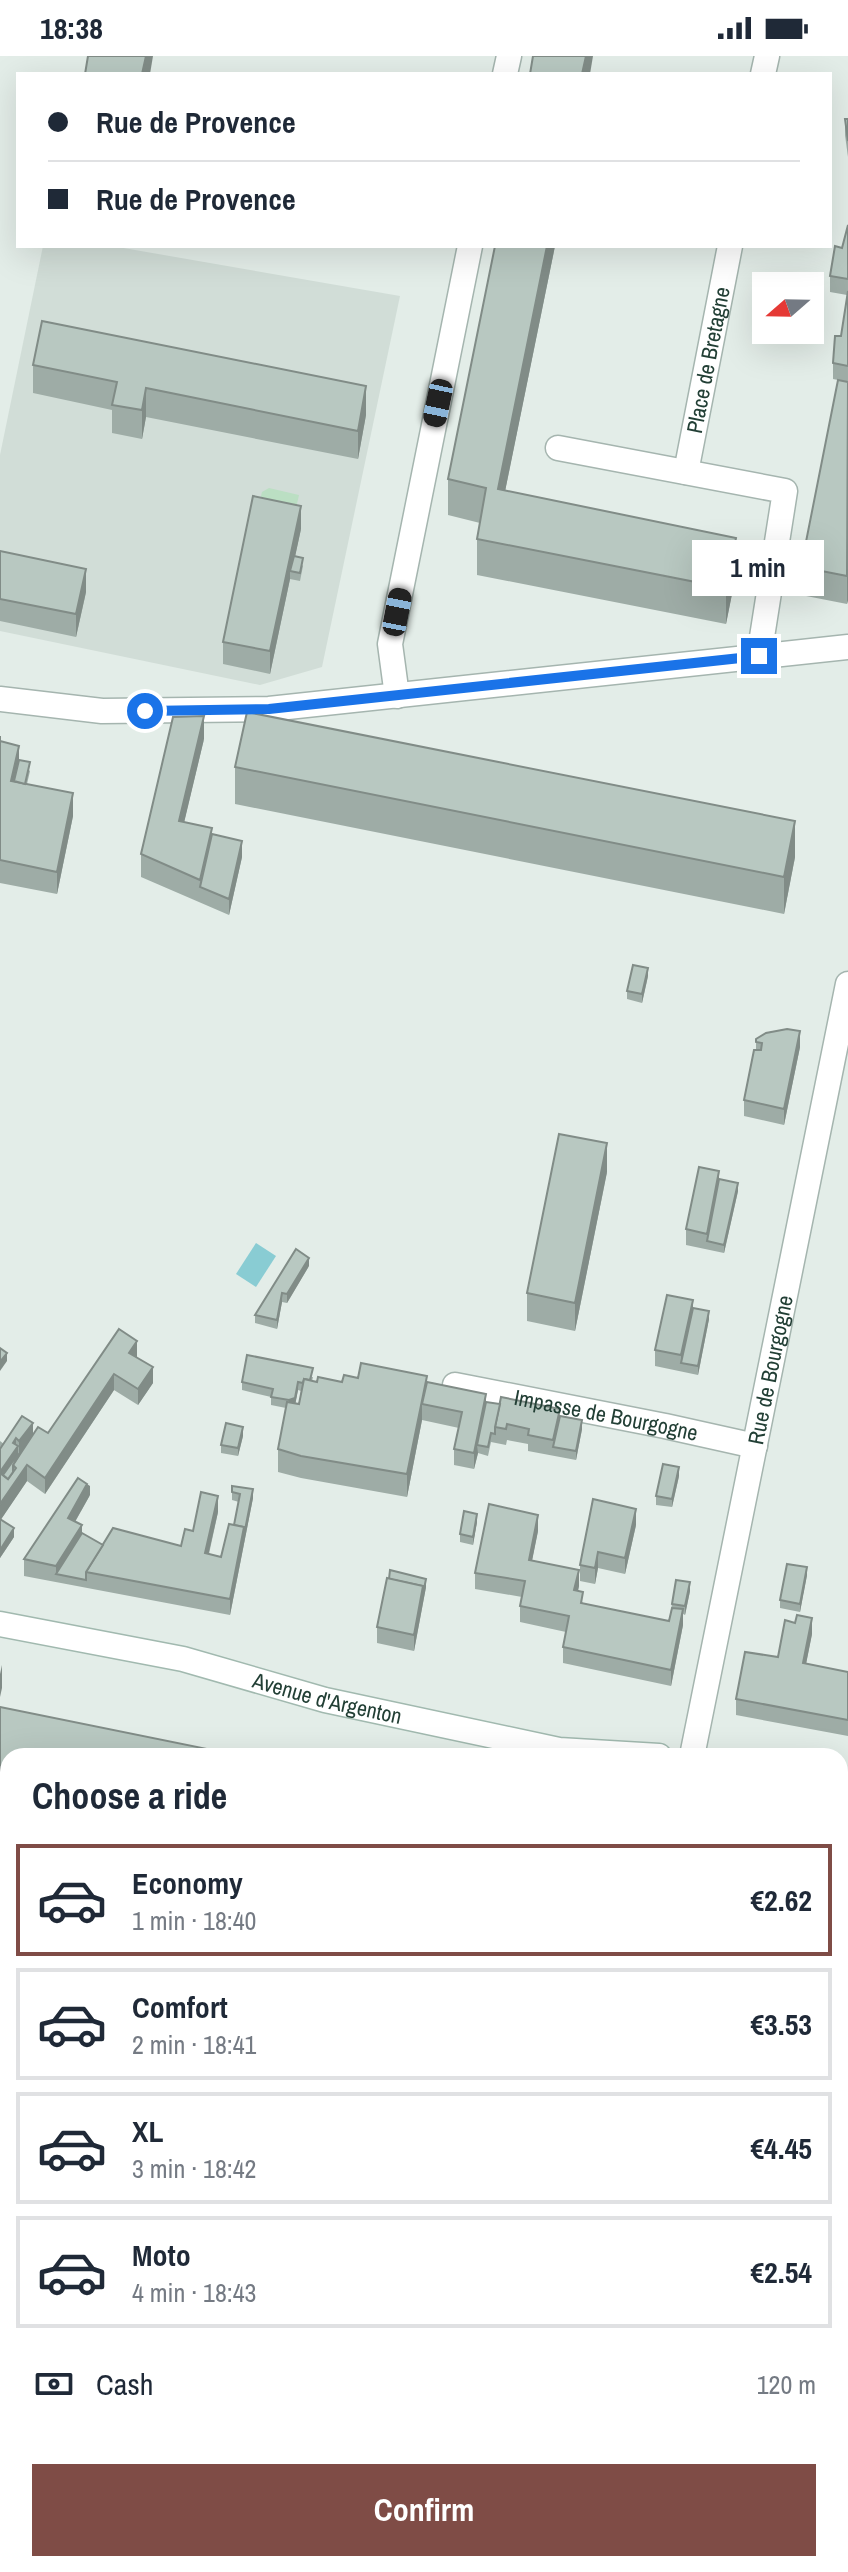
<!DOCTYPE html>
<html lang="en">
<head>
<meta charset="utf-8">
<style>
  :root { --surface:#fff; --page:#f2f2f3; --text:#1f2937; --muted:#747a83; --line:#e0e1e3; --accent:#7f4c46 }
  body { margin:0; font-family:"Archivo Narrow",sans-serif; background:var(--page); color:var(--text); height:100vh; display:flex; flex-direction:column; font-size:30px; white-space:nowrap }
  * { box-sizing:border-box; margin:0 }
  p { font-size:26px; color:var(--muted) }
  .icon { flex:none; width:44px; height:44px; fill:none; stroke:currentColor; stroke-width:2; stroke-linecap:round; stroke-linejoin:round }
  .map { position:relative; flex:1; overflow:hidden }
  .details { position:absolute; left:0px; top:1692px; width:848px; height:824px; display:flex; flex-direction:column; background:var(--surface); border-radius:24px 24px 0 0; box-shadow:0 8px 32px #0002 }
  .details>* { flex:none }
  .top-card { position:absolute; left:16px; top:16px; width:816px; height:176px; border-radius:0px; box-shadow:0 8px 32px #0002; display:grid; align-content:center; height:176px; padding:0 32px; background:var(--surface) }
  .needle { width:52px; rotate:250deg }
  .buttons { position:absolute; left:752px; top:216px; display:grid; gap:16px }
  .buttons a { display:grid; place-items:center; width:72px; height:72px; border-radius:0px; background:var(--surface); box-shadow:0 8px 32px #0002; font-size:40px }
  .end { position:absolute; width:36px; height:36px; margin:-18px; border:10px solid #1a73e8; background:#fff; box-shadow:0 0 0 4px #fff }
  .from { border-radius:50% }
  .bubble { position:absolute; height:56px; border-radius:0px; background:var(--surface); box-shadow:0 8px 32px #0002; font-size:26px; font-weight:800; line-height:56px; text-align:center }
  .car { position:absolute; width:24px; height:48px; margin:-24px -12px; border-radius:10px; box-shadow:0 0 6px 2px #0007; background:linear-gradient(#222 24%,#8ab4d8 0 40%,#222 0 76%,#8ab4d8 0 86%,#222 0) }
  .top-card b { display:flex; align-items:center; gap:28px; height:76px; font-size:30px }
  .top-card b+b { border-top:2px solid var(--line) }
  .top-card i { width:20px; height:20px; background:var(--text) }
  ul { padding:0; list-style:none }
  li { display:flex; align-items:center; gap:24px; height:112px; margin:0 16px 12px; padding:0 16px; border:4px solid var(--line); border-radius:0px }
  li div { flex:1 }
  li b { display:block; font-size:30px }
  li em { font-style:normal; font-weight:800 }
  li.on { border-color:var(--accent) }
  li>.icon { width:72px; height:72px; stroke-width:1.5 }
  h2 { padding:0 32px; font-size:36px; line-height:96px }
  .pay { display:flex; align-items:center; gap:20px; height:88px; padding:0 32px; font-size:30px }
  .pay p { margin-inline-start:auto }
  .primary-button { display:flex; gap:16px; margin-top:auto; padding:16px 32px }
  .primary-button a { flex:1; height:92px; border-radius:0px; background:var(--accent); color:#fff; font-size:32px; font-weight:800; line-height:92px; text-align:center }
  .status { display:flex; justify-content:space-between; align-items:center; height:56px; padding:0 40px; background:var(--surface); direction:ltr }
  .status svg { height:22px; fill:currentColor }
  .map>svg:first-child { display:block }
</style>
</head>
<body>
<div class="status"><b>18:38</b><svg viewBox="0 0 49 12"><path d="M0 12V9h3v3zM5 12V6h3v6zM10 12V3h3v9zM15 12V0h3v12zM26 1h20v11H26zM47 4h2v5h-2z"/></svg></div>
<div class="map">
<svg width="848" height="2516" viewBox="0 0 848 2516">
  <rect width="100%" height="100%" fill="#e3ede8"/>
  <g fill="#d1ddd7">
    <polygon points="43,190 112,190 400,240 322,611 260,629 0,575 0,399"/>
    <polygon points="8,2335 8,2508 285,2508 279,2516 0,2516 0,2343"/>
  </g>
  <polygon fill="#bbdfc3" points="269,432 299,439 294,461 258,453 262,436"/>
  <polygon fill="#89ccd3" points="256,1187 276,1200 256,1231 236,1218"/>
  <g fill="none" stroke-linecap="round" stroke-linejoin="round">
    <defs>
      <g id="minor">
        <polyline points="505,18 509,0"/>
        <polyline points="763,18 767,0"/>
        <polyline points="558,392 785,435 759,600"/>
        <path id="s1" d="M 686,416 L 730,190"/>
        <polyline points="397,640 390,588 470,190"/>
        <polyline points="0,643 102,655 269,653 848,591"/>
        <path id="s2" d="M 455,1329 L 665,1370 L 755,1390"/>
        <path id="s3" d="M 692,1700 L 848,928"/>
        <polyline points="314,2516 322,2508"/>
      </g>
      <g id="secondary">
        <path id="s4" d="M 0,1568 L 183,1603 L 325,1644 L 559,1694 L 659,1700"/>
        <polyline points="840,1728 848,1730"/>
        <polyline points="0,2153 8,2160"/>
        <polyline points="376,2508 385,2516"/>
      </g>
    </defs>
    <use href="#minor" stroke="#a5b5af" stroke-width="27"/>
    <use href="#secondary" stroke="#a1b9af" stroke-width="27"/>
    <use href="#minor" stroke="#fff" stroke-width="24"/>
    <use href="#secondary" stroke="#fff" stroke-width="24"/>
  </g>
  <g fill="#9eaca6" fill-rule="evenodd">
    <polygon points="845,63 848,63 848,101 845,79"/>
    <polygon points="848,169 848,544 847,548 801,539 801,511 838,324 833,323 833,307 841,280 847,239 830,236 830,220 842,192"/>
    <polygon points="555,190 505,435 736,518 726,568 477,519 477,483 480,467 448,459 448,423"/>
    <polygon points="33,309 366,359 358,403 146,361 142,383 112,377 112,354 33,337"/>
    <polygon points="301,473 295,500 303,510 300,525 290,523 270,618 223,608 223,586"/>
    <polygon points="0,495 86,536 76,581 0,565"/>
    <polygon points="0,680 0,686 30,715 27,728 73,760 57,838 0,827"/>
    <polygon points="204,683 184,766 212,778 242,801 229,859 141,821 141,798"/>
    <polygon points="235,711 795,801 784,858 235,748"/>
    <polygon points="648,920 642,947 627,943 627,935"/>
    <polygon points="756,986 800,991 784,1069 744,1060 744,1044 756,994"/>
    <polygon points="607,1116 575,1275 527,1265 527,1237"/>
    <polygon points="719,1123 738,1135 724,1197 686,1189 686,1173"/>
    <polygon points="309,1210 287,1247 282,1246 277,1273 255,1267 255,1259"/>
    <polygon points="693,1252 709,1263 698,1319 655,1310 655,1294"/>
    <polygon points="119,1273 153,1327 138,1349 114,1334 45,1438 27,1425 1,1463 14,1481 0,1502 0,1385 4,1388 22,1360 33,1379 48,1377"/>
    <path d="M 313,1321 L 312,1325 L 342,1326 L 358,1322 L 427,1326 L 486,1346 L 560,1360 L 582,1373 L 576,1404 L 528,1395 L 528,1388 L 507,1384 L 506,1389 L 491,1386 L 488,1400 L 478,1397 L 474,1413 L 454,1409 L 454,1393 L 459,1372 L 422,1364 L 407,1441 L 301,1422 L 278,1416 L 278,1393 L 286,1352 L 271,1349 L 271,1341 L 242,1334 L 242,1326 ZM 298,1334 L 301,1335 L 299,1348 L 295,1348 Z"/>
    <polygon points="243,1380 238,1400 221,1397 221,1389"/>
    <polygon points="679,1420 672,1451 656,1449 656,1440"/>
    <polygon points="232,1430 253,1442 230,1559 24,1520 24,1503 90,1439 75,1466 82,1477 103,1489 181,1490 193,1475 218,1456 209,1498 221,1501 234,1469 239,1446 232,1444"/>
    <polygon points="477,1466 473,1489 460,1486 460,1478"/>
    <polygon points="636,1469 625,1518 598,1512 595,1528 580,1525 580,1509"/>
    <polygon points="538,1475 532,1504 579,1530 578,1535 583,1548 669,1565 672,1548 690,1535 685,1559 683,1558 683,1569 671,1630 563,1607 563,1591 566,1576 520,1566 520,1550 522,1541 475,1533 475,1517"/>
    <polygon points="807,1519 800,1556 780,1552 780,1544"/>
    <polygon points="426,1531 414,1595 377,1587 377,1571"/>
    <polygon points="812,1578 806,1608 848,1616 848,1680 736,1659 736,1643 778,1601"/>
    <polygon points="0,1651 8,1700 8,2075 0,2068"/>
    <polygon points="848,1842 848,1912 840,1911 840,1848"/>
    <polygon points="0,2194 8,2201 8,2302 0,2295"/>
    <polygon points="8,2306 8,2419 0,2412 0,2315"/>
    <polygon points="429,2508 510,2508 510,2511 546,2516 438,2516"/>
    <polygon points="577,2508 589,2508 585,2513"/>
  </g>
  <g fill="#818c87">
    <polygon points="146,0 153,0 150,18 142,18"/>
    <polygon points="586,0 593,0 590,18 582,18"/>
    <polygon points="547,190 555,190 498,470 498,433"/>
    <polygon points="366,330 366,359 358,403 358,375"/>
    <polygon points="146,332 146,361 142,383 142,354"/>
    <polygon points="301,450 301,473 292,515 290,515 290,523 270,618 270,595"/>
    <polygon points="736,482 736,518 726,568 726,532"/>
    <polygon points="86,513 86,536 76,581 76,558"/>
    <polygon points="848,516 848,544 847,548 847,520"/>
    <polygon points="204,660 204,683 179,788 179,765"/>
    <polygon points="19,690 19,713 11,739 11,725"/>
    <polygon points="73,737 73,760 57,838 57,816"/>
    <polygon points="795,765 795,801 784,858 784,821"/>
    <polygon points="242,785 242,801 229,859 229,843"/>
    <polygon points="648,912 648,920 642,947 642,938"/>
    <polygon points="800,975 800,991 784,1069 784,1053"/>
    <polygon points="607,1087 607,1116 575,1275 575,1247"/>
    <polygon points="719,1115 719,1131 707,1185 707,1178"/>
    <polygon points="738,1127 738,1135 724,1197 724,1189"/>
    <polygon points="309,1202 309,1210 287,1247 287,1238"/>
    <polygon points="282,1237 282,1246 277,1273 277,1264"/>
    <polygon points="693,1244 693,1260 681,1307 681,1299"/>
    <polygon points="709,1255 709,1263 698,1319 698,1310"/>
    <polygon points="137,1285 137,1301 129,1313 129,1297"/>
    <polygon points="7,1297 7,1305 0,1315 0,1306"/>
    <polygon points="153,1311 153,1327 138,1349 138,1333"/>
    <polygon points="114,1318 114,1334 45,1438 45,1422"/>
    <polygon points="427,1320 427,1342 422,1348 422,1364 407,1441 407,1418"/>
    <polygon points="298,1326 298,1334 295,1350 289,1352 289,1344"/>
    <polygon points="486,1338 486,1354 477,1389 478,1397 474,1413 474,1397"/>
    <polygon points="582,1364 582,1373 576,1404 576,1395"/>
    <polygon points="33,1367 33,1383 19,1401 19,1385"/>
    <polygon points="243,1371 243,1380 238,1400 238,1392"/>
    <polygon points="16,1382 16,1394 18,1390 18,1406 13,1409 0,1424 0,1416"/>
    <polygon points="27,1409 27,1425 0,1465 0,1449"/>
    <polygon points="679,1411 679,1420 672,1451 672,1443"/>
    <polygon points="87,1428 90,1430 90,1439 68,1478 68,1462"/>
    <polygon points="253,1433 253,1442 230,1559 230,1543 244,1471"/>
    <polygon points="218,1440 218,1456 205,1513 205,1497"/>
    <polygon points="636,1453 636,1469 625,1518 625,1502"/>
    <polygon points="477,1458 477,1466 473,1489 473,1481"/>
    <polygon points="538,1459 538,1475 529,1520 529,1504"/>
    <polygon points="82,1469 82,1485 56,1518 56,1510"/>
    <polygon points="14,1472 14,1481 0,1502 0,1494"/>
    <polygon points="598,1496 598,1512 595,1528 595,1512"/>
    <polygon points="807,1511 807,1519 800,1556 800,1548"/>
    <polygon points="579,1514 579,1530 574,1550 574,1534"/>
    <polygon points="426,1523 426,1531 414,1595 414,1579 423,1530"/>
    <polygon points="690,1526 690,1535 685,1559 685,1550"/>
    <polygon points="683,1553 683,1569 671,1630 671,1614"/>
    <polygon points="812,1562 812,1578 803,1623 803,1607"/>
    <polygon points="2,1609 2,1632 0,1641 0,1618"/>
    <polygon points="274,2508 280,2508 275,2516 269,2516"/>
    <polygon points="502,2508 510,2508 509,2516 495,2516"/>
  </g>
  <g fill="#b8c8c1" stroke="#818c87" stroke-width="2">
    <polygon points="88,0 146,0 142,18 85,18"/>
    <polygon points="533,0 586,0 582,18 530,18"/>
    <polygon points="845,63 848,63 848,85"/>
    <polygon points="848,169 848,223 830,220 835,190 842,192"/>
    <polygon points="495,190 547,190 498,433 736,482 726,532 477,483 486,432 448,423"/>
    <polygon points="848,235 848,310 833,307 835,280 841,280"/>
    <polygon points="42,265 366,330 358,375 146,332 142,354 112,349 117,326 33,309"/>
    <polygon points="838,324 848,326 847,520 801,511"/>
    <polygon points="253,440 301,450 270,595 223,586"/>
    <polygon points="0,495 86,513 76,558 0,543"/>
    <polygon points="294,500 303,502 300,517 290,515"/>
    <polygon points="247,656 795,765 784,821 235,711"/>
    <polygon points="204,660 179,765 212,772 200,824 141,798 173,661"/>
    <polygon points="0,680 0,685 19,690 11,725 73,737 57,816 0,804"/>
    <polygon points="19,704 30,706 25,728 14,725"/>
    <polygon points="212,778 242,785 229,843 200,831"/>
    <polygon points="633,909 648,912 642,938 627,935"/>
    <polygon points="787,973 800,975 784,1053 744,1044 754,994 761,994 762,987 756,986 756,983 766,977"/>
    <polygon points="559,1078 607,1087 575,1247 527,1237"/>
    <polygon points="699,1111 719,1115 707,1178 686,1173"/>
    <polygon points="719,1123 738,1127 724,1189 707,1185"/>
    <polygon points="296,1193 309,1202 287,1238 282,1237 277,1264 255,1259"/>
    <polygon points="667,1239 693,1244 681,1299 655,1294"/>
    <polygon points="693,1252 709,1255 698,1310 681,1307"/>
    <polygon points="119,1273 137,1285 129,1297 153,1311 138,1333 114,1318 45,1422 27,1409 0,1448 0,1417 8,1423 16,1412 13,1409 38,1371 48,1377"/>
    <polygon points="0,1292 7,1297 0,1306"/>
    <polygon points="247,1299 313,1312 310,1324 304,1323 303,1327 298,1326 295,1342 289,1344 271,1341 273,1333 242,1326"/>
    <polygon points="361,1307 427,1320 407,1418 301,1400 278,1393 287,1346 299,1348 304,1323 317,1326 318,1321 342,1326 344,1319 358,1322"/>
    <polygon points="427,1326 486,1338 474,1397 454,1393 462,1356 422,1348"/>
    <polygon points="501,1341 560,1353 553,1384 528,1379 529,1373 507,1368 506,1373 495,1371"/>
    <polygon points="486,1346 500,1348 495,1371 495,1378 491,1377 488,1391 477,1389"/>
    <polygon points="22,1360 33,1367 19,1385 16,1382 13,1387 18,1390 0,1416 0,1393"/>
    <polygon points="560,1360 582,1364 576,1395 553,1391"/>
    <polygon points="226,1367 243,1371 238,1392 221,1389"/>
    <polygon points="18,1398 19,1399 13,1409 13,1416 8,1423 3,1419"/>
    <polygon points="663,1408 679,1411 672,1443 656,1440"/>
    <polygon points="78,1422 87,1428 68,1462 82,1469 56,1510 24,1503"/>
    <polygon points="232,1430 253,1433 244,1479 244,1471 234,1469 240,1438 232,1436"/>
    <polygon points="201,1436 218,1440 205,1497 221,1501 229,1468 244,1471 230,1543 86,1516 113,1472 181,1490 185,1473 193,1475"/>
    <polygon points="593,1443 636,1453 625,1502 598,1496 595,1512 580,1509"/>
    <polygon points="489,1448 538,1459 529,1504 579,1514 574,1534 583,1536 581,1547 669,1565 672,1552 683,1553 671,1614 563,1591 569,1560 520,1550 525,1525 475,1517"/>
    <polygon points="464,1455 477,1458 473,1481 460,1478"/>
    <polygon points="0,1463 14,1472 0,1494"/>
    <polygon points="82,1477 103,1489 86,1516 86,1524 56,1518"/>
    <polygon points="787,1508 807,1511 800,1548 780,1544"/>
    <polygon points="390,1514 426,1523 423,1538 423,1530 389,1523"/>
    <polygon points="387,1522 423,1530 414,1579 377,1571"/>
    <polygon points="676,1524 690,1526 685,1550 672,1548"/>
    <polygon points="797,1559 812,1562 803,1607 848,1616 848,1664 736,1643 745,1596 778,1601 785,1564 795,1567"/>
    <polygon points="0,1651 227,1697 228,1700 8,1700 8,2047 0,2039"/>
    <polygon points="841,1841 848,1842 848,1896 840,1895 840,1848"/>
    <polygon points="0,2194 8,2201 8,2270 0,2262"/>
    <polygon points="0,2271 8,2278 8,2294 0,2286"/>
    <polygon points="8,2306 8,2391 0,2383 0,2315"/>
    <polygon points="237,2508 274,2508 269,2516 231,2516"/>
    <polygon points="447,2508 502,2508 495,2516 455,2516"/>
    <polygon points="512,2508 532,2508 546,2516 505,2516"/>
    <polygon points="640,2508 654,2516 635,2516"/>
  </g>
  <g fill="none" stroke-linecap="round" stroke-linejoin="round">
    <polyline stroke="#1a73e8" stroke-width="10" points="145,655 269,653 759,600"/>
  </g>
  <g text-anchor="middle" stroke-width="7" stroke-linejoin="round" paint-order="stroke">
    <g font-size="22" fill="#223f35" stroke="#f3f9f6">
      <text dy="8" stroke="none"><textPath href="#s1" startOffset="114">Place de Bretagne</textPath></text>
      <text dy="8" stroke="none"><textPath href="#s3" startOffset="394">Rue de Bourgogne</textPath></text>
      <text dy="8" stroke="none"><textPath href="#s2" startOffset="154">Impasse de Bourgogne</textPath></text>
      <text dy="8" stroke="none"><textPath href="#s4" startOffset="336">Avenue d'Argenton</textPath></text>
    </g>
  </g>
</svg>
<div class="buttons">
<a><svg class="needle" viewBox="-14 -14 28 28"><path d="M0-13l5 13h-10z" fill="#e53935"/><path d="M0 13l5-13h-10z" fill="#747a83"/></svg></a>
</div>
<i class="end from" style="left:145px;top:655px"></i>
<i class="end" style="left:759px;top:600px"></i>
<div class="bubble" style="left:692px;top:484px;width:132px">1 min</div>
<i class="car" style="left:438px;top:347px;rotate:192deg"></i>
<i class="car" style="left:397px;top:556px;rotate:11deg"></i>
<div class="top-card">
<b><i class="from"></i>Rue de Provence</b>
<b><i></i>Rue de Provence</b>
</div>
<section class="details">
<h2>Choose a ride</h2>
<ul>
<li class="on"><svg class="icon" aria-label="car" viewBox="0 0 24 24"><path d="M5 17H2v-5l4-1 3-4h7l3 4 3 1v5h-3M9 17h6M6 11h13"/><circle cx="7" cy="17" r="2"/><circle cx="17" cy="17" r="2"/></svg><div><b>Economy</b><p>1 min · 18:40</p></div><em>€2.62</em></li>
<li><svg class="icon" aria-label="car" viewBox="0 0 24 24"><path d="M5 17H2v-5l4-1 3-4h7l3 4 3 1v5h-3M9 17h6M6 11h13"/><circle cx="7" cy="17" r="2"/><circle cx="17" cy="17" r="2"/></svg><div><b>Comfort</b><p>2 min · 18:41</p></div><em>€3.53</em></li>
<li><svg class="icon" aria-label="car" viewBox="0 0 24 24"><path d="M5 17H2v-5l4-1 3-4h7l3 4 3 1v5h-3M9 17h6M6 11h13"/><circle cx="7" cy="17" r="2"/><circle cx="17" cy="17" r="2"/></svg><div><b>XL</b><p>3 min · 18:42</p></div><em>€4.45</em></li>
<li><svg class="icon" aria-label="car" viewBox="0 0 24 24"><path d="M5 17H2v-5l4-1 3-4h7l3 4 3 1v5h-3M9 17h6M6 11h13"/><circle cx="7" cy="17" r="2"/><circle cx="17" cy="17" r="2"/></svg><div><b>Moto</b><p>4 min · 18:43</p></div><em>€2.54</em></li>
</ul>
<div class="pay"><svg class="icon" aria-label="cash" viewBox="0 0 24 24"><path d="M3 7h18v10H3z"/><circle cx="12" cy="12" r="2"/></svg>Cash<p>120 m</p></div>
<div class="primary-button"><a>Confirm</a></div>
</section>
</div>
</body>
</html>
